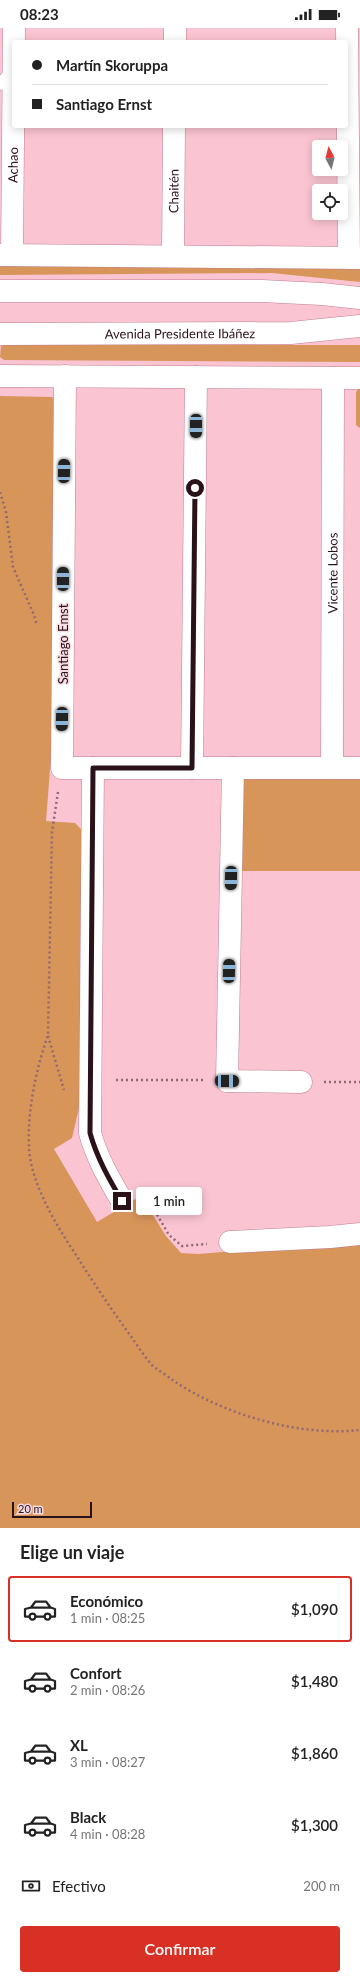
<!DOCTYPE html>
<html lang="es">
<head>
<meta charset="utf-8">
<style>
  :root { --surface:#fff; --page:#f6f6f6; --text:#222; --muted:#767676; --line:#e0e0e0; --accent:#d93025 }
  body { margin:0; font-family:Lato,sans-serif; background:var(--page); color:var(--text); height:100vh; display:flex; flex-direction:column; font-size:15px; white-space:nowrap }
  * { box-sizing:border-box; margin:0 }
  p { font-size:13px; color:var(--muted) }
  .icon { flex:none; width:22px; height:22px; fill:none; stroke:currentColor; stroke-width:2; stroke-linecap:round; stroke-linejoin:round }
  .map { position:relative; height:1500px; overflow:hidden }
  .side { display:flex; flex-direction:column; background:var(--surface); flex:1 }
  .side>* { flex:none }
  .hud { position:absolute; left:12px; top:12px; width:336px; height:88px; border-radius:4px; box-shadow:0 2px 10px #0003; display:grid; align-content:center; height:88px; padding:0 20px; background:var(--surface) }
  .needle { width:26px; rotate:353deg }
  .tools { position:absolute; left:312px; top:112px; display:grid; gap:8px }
  .tools a { display:grid; place-items:center; width:36px; height:36px; border-radius:4px; background:var(--surface); box-shadow:0 2px 10px #0003; font-size:20px }
  .scale { position:absolute; left:12px; bottom:10px; width:80px; box-sizing:border-box; padding-left:4px; border:2px solid #2a1219; border-top:0; font-size:11px; line-height:14px; white-space:nowrap; color:#2a1219; -webkit-text-stroke:3px #f6dae1; paint-order:stroke }
  .end { position:absolute; width:18px; height:18px; margin:-9px; border:5px solid #2a1219; background:#fff; box-shadow:0 0 0 2px #fff }
  .from { border-radius:50% }
  .bubble { position:absolute; height:28px; border-radius:4px; background:var(--surface); box-shadow:0 2px 10px #0003; font-size:13px; font-weight:600; line-height:28px; text-align:center }
  .car { position:absolute; width:12px; height:24px; margin:-12px -6px; border-radius:5px; box-shadow:0 0 3px 1px #0007; background:linear-gradient(#222 24%,#8ab4d8 0 40%,#222 0 76%,#8ab4d8 0 86%,#222 0) }
  .hud b { display:flex; align-items:center; gap:14px; height:38px; font-size:15px }
  .hud b+b { border-top:1px solid var(--line) }
  .hud i { width:10px; height:10px; background:var(--text) }
  ul { padding:0; list-style:none }
  li { display:flex; align-items:center; gap:12px; height:66px; margin:0 8px 6px; padding:0 12px; border:2px solid transparent; border-radius:4px }
  li div { flex:1 }
  li b { display:block; font-size:15px }
  li em { font-style:normal; font-weight:600 }
  li.on { border-color:var(--accent) }
  li>.icon { width:36px; height:36px; stroke-width:1.5 }
  h2 { padding:0 20px; font-size:18px; line-height:48px }
  .pay { display:flex; align-items:center; gap:10px; height:44px; padding:0 20px; font-size:15px }
  .pay p { margin-inline-start:auto }
  .cta { display:flex; gap:8px; margin-top:auto; padding:8px 20px }
  .cta a { flex:1; height:46px; border-radius:4px; background:var(--accent); color:#fff; font-size:16px; font-weight:600; line-height:46px; text-align:center }
  .status { display:flex; justify-content:space-between; align-items:center; height:28px; padding:0 20px; background:var(--surface); direction:ltr }
  .status svg { height:11px; fill:currentColor }
  .map>svg:first-child { display:block }
</style>
</head>
<body>
<div class="status"><b>08:23</b><svg viewBox="0 0 49 12"><path d="M0 12V9h3v3zM5 12V6h3v6zM10 12V3h3v9zM15 12V0h3v12zM26 1h20v11H26zM47 4h2v5h-2z"/></svg></div>
<div class="map">
<svg width="360" height="1500" viewBox="0 0 360 1500">
  <rect width="100%" height="100%" fill="#fbc4d3"/>
  <g fill="#d89559">
    <polygon points="0,236 360,239 360,254 272,245 0,247"/>
    <polygon points="6,317 360,317 360,334 4,332 0,329 1,318"/>
    <polygon points="360,359 360,400 356,397 356,364"/>
    <polygon points="0,368 52,369 56,371 51,729 46,793 75,795 82,802 79,1080 72,1110 54,1121 97,1194 141,1168 166,1208 181,1225 198,1226 360,1213 360,1500 0,1500"/>
    <polygon points="239,745 360,746 360,843 238,843"/>
  </g>
  <g fill="none" stroke-linecap="round" stroke-linejoin="round">
    <defs>
      <polyline id="lane" points="0,56 13,42"/>
      <g id="street">
        <polyline points="347,0 349,230"/>
        <polyline points="175,14 175,0"/>
        <path id="s1" d="M 12,227 L 14,0"/>
        <path id="s2" d="M 173,228 L 174,98"/>
        <polyline points="65,348 62,740 360,740"/>
        <path d="M 93,740 L 90,1105 C 97,1130 109,1151 122,1173"/>
        <polyline points="192,740 196,349"/>
        <polyline points="233,740 227,1053 301,1054"/>
        <path id="s3" d="M 332,740 L 333,350"/>
        <polyline points="230,1214 330,1209 360,1206"/>
      </g>
      <g id="secondary">
        <polyline points="0,227 360,230"/>
        <polyline points="0,348 360,350"/>
      </g>
      <g id="primary">
        <polyline points="0,263 262,263 322,266 360,270"/>
        <path id="s4" d="M 0,306 L 291,305 L 360,298"/>
      </g>
    </defs>
    <use href="#lane" stroke="#be7f91" stroke-width="13"/>
    <use href="#street" stroke="#be7f91" stroke-width="23"/>
    <use href="#secondary" stroke="#be7f91" stroke-width="23"/>
    <use href="#primary" stroke="#be7f91" stroke-width="23"/>
    <g stroke="#8f6873" stroke-width="2.5" stroke-dasharray="2 3" stroke-linecap="butt">
      <polyline points="0,464 6,484 13,539 34,587 37,598"/>
      <path d="M 58,764 L 52,804 L 48,1007 C 36,1041 27,1084 29,1120 C 31,1157 58,1200 78,1230 C 94,1256 112,1282 130,1307 C 137,1317 144,1328 152,1337 C 157,1342 165,1346 171,1351 C 222,1386 298,1409 360,1402"/>
      <polyline points="48,1008 64,1062"/>
      <polyline points="116,1052 203,1052"/>
      <polyline points="324,1054 360,1054"/>
      <polyline points="147,1177 152,1178 169,1207 182,1218 207,1216"/>
    </g>
    <use href="#lane" stroke="#fff" stroke-width="12"/>
    <use href="#street" stroke="#fff" stroke-width="22"/>
    <use href="#secondary" stroke="#fff" stroke-width="22"/>
    <use href="#primary" stroke="#fff" stroke-width="22"/>
  </g>
  <g fill="none" stroke-linecap="round" stroke-linejoin="round">
    <path stroke="#2a1219" stroke-width="5" d="M 122,1173 C 109,1151 97,1130 90,1105 L 93,740 L 192,740 L 195,460"/>
  </g>
  <g text-anchor="middle" stroke-width="3" stroke-linejoin="round" paint-order="stroke">
    <g font-size="13" fill="#2a1219" stroke="#f6dae1">
      <text dy="5" stroke="none"><textPath href="#s1" startOffset="90">Achao</textPath></text>
      <text dy="5" stroke="none"><textPath href="#s2" startOffset="65">Chaitén</textPath></text>
      <text dy="5" stroke="none"><textPath href="#s4" startOffset="180">Avenida Presidente Ibáñez</textPath></text>
      <text dy="5" stroke="none"><textPath href="#s3" startOffset="195">Vicente Lobos</textPath></text>
      <text transform="translate(63 616) rotate(-90)" y="5">Santiago Emst</text>
    </g>
  </g>
</svg>
<div class="tools">
<a><svg class="needle" viewBox="-14 -14 28 28"><path d="M0-13l5 13h-10z" fill="#e53935"/><path d="M0 13l5-13h-10z" fill="#767676"/></svg></a>
<a><svg class="icon" aria-label="locate" viewBox="0 0 24 24"><circle cx="12" cy="12" r="6"/><path d="M12 2v4M12 18v4M2 12h4M18 12h4"/></svg></a>
</div>
<div class="scale">20 m</div>
<i class="end from" style="left:195px;top:460px"></i>
<i class="end" style="left:122px;top:1173px"></i>
<div class="bubble" style="left:136px;top:1159px;width:66px">1 min</div>
<i class="car" style="left:196px;top:398px;rotate:180deg"></i>
<i class="car" style="left:64px;top:443px;rotate:1deg"></i>
<i class="car" style="left:63px;top:551px;rotate:0deg"></i>
<i class="car" style="left:62px;top:691px;rotate:181deg"></i>
<i class="car" style="left:231px;top:850px;rotate:181deg"></i>
<i class="car" style="left:229px;top:943px;rotate:1deg"></i>
<i class="car" style="left:227px;top:1053px;rotate:91deg"></i>
<div class="hud">
<b><i class="from"></i>Martín Skoruppa</b>
<b><i></i>Santiago Ernst</b>
</div>
</div>
<section class="side">
<h2>Elige un viaje</h2>
<ul>
<li class="on"><svg class="icon" aria-label="car" viewBox="0 0 24 24"><path d="M5 17H2v-5l4-1 3-4h7l3 4 3 1v5h-3M9 17h6M6 11h13"/><circle cx="7" cy="17" r="2"/><circle cx="17" cy="17" r="2"/></svg><div><b>Económico</b><p>1 min · 08:25</p></div><em>$1,090</em></li>
<li><svg class="icon" aria-label="car" viewBox="0 0 24 24"><path d="M5 17H2v-5l4-1 3-4h7l3 4 3 1v5h-3M9 17h6M6 11h13"/><circle cx="7" cy="17" r="2"/><circle cx="17" cy="17" r="2"/></svg><div><b>Confort</b><p>2 min · 08:26</p></div><em>$1,480</em></li>
<li><svg class="icon" aria-label="car" viewBox="0 0 24 24"><path d="M5 17H2v-5l4-1 3-4h7l3 4 3 1v5h-3M9 17h6M6 11h13"/><circle cx="7" cy="17" r="2"/><circle cx="17" cy="17" r="2"/></svg><div><b>XL</b><p>3 min · 08:27</p></div><em>$1,860</em></li>
<li><svg class="icon" aria-label="car" viewBox="0 0 24 24"><path d="M5 17H2v-5l4-1 3-4h7l3 4 3 1v5h-3M9 17h6M6 11h13"/><circle cx="7" cy="17" r="2"/><circle cx="17" cy="17" r="2"/></svg><div><b>Black</b><p>4 min · 08:28</p></div><em>$1,300</em></li>
</ul>
<div class="pay"><svg class="icon" aria-label="cash" viewBox="0 0 24 24"><path d="M3 7h18v10H3z"/><circle cx="12" cy="12" r="2"/></svg>Efectivo<p>200 m</p></div>
<div class="cta"><a>Confirmar</a></div>
</section>
</body>
</html>
